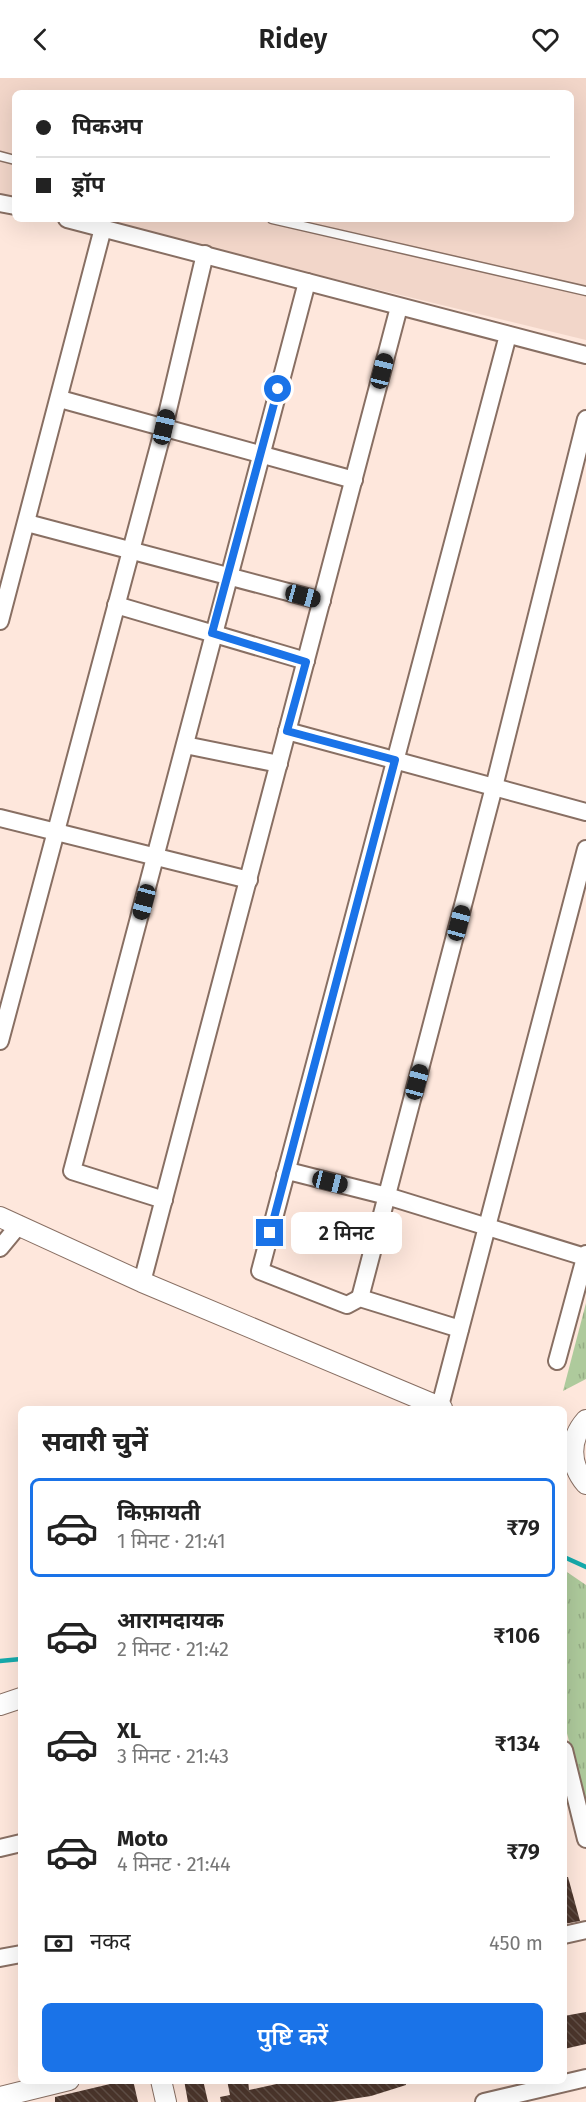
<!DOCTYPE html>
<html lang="hi">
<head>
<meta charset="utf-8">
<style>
  :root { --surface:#fff; --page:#f2f2f2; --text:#222; --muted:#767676; --line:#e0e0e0; --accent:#1a73e8 }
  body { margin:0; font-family:"Fira Sans","Noto Sans Devanagari",sans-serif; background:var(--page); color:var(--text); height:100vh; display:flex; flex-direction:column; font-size:22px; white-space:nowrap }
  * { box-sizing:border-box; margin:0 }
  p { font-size:20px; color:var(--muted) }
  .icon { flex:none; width:33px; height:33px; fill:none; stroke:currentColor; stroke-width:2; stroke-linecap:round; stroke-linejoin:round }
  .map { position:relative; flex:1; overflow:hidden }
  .side { position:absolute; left:18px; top:1328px; width:549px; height:678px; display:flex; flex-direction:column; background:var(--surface); border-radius:9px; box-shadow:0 6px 24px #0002 }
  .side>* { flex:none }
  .banner { position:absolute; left:12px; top:12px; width:562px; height:132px; border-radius:9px; box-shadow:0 6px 24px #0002; display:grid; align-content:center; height:132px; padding:0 24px; background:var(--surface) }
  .end { position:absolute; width:27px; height:27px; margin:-14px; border:8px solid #1a73e8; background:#fff; box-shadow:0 0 0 3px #fff }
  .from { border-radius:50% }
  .bubble { position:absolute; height:42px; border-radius:9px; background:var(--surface); box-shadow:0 6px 24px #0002; font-size:20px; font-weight:600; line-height:42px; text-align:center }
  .car { position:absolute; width:18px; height:36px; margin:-18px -9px; border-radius:8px; box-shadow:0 0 4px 2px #0007; background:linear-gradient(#222 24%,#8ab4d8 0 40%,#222 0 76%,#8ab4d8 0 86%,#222 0) }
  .banner b { display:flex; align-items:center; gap:21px; height:57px; font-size:22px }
  .banner b+b { border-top:2px solid var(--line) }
  .banner i { width:15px; height:15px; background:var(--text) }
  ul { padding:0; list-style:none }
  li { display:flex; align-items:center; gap:18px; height:99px; margin:0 12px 9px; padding:0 12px; border:3px solid transparent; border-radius:9px }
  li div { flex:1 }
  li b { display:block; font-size:22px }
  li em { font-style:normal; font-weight:600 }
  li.on { border-color:var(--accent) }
  li>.icon { width:54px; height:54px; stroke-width:1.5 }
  h2 { padding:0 24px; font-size:27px; line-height:72px }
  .pay { display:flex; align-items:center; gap:15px; height:66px; padding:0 24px; font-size:22px }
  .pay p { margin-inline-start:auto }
  .cta { display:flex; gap:12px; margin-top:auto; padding:12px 24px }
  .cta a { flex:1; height:69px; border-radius:9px; background:var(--accent); color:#fff; font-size:24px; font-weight:600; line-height:69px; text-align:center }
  header { display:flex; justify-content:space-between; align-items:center; height:78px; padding:0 24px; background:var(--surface); font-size:27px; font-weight:600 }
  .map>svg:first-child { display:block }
</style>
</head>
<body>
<header><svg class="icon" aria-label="back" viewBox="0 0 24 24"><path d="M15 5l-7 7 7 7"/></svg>Ridey<svg class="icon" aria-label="heart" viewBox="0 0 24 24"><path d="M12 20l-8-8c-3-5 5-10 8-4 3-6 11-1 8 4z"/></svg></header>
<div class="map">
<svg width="586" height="2024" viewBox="0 0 586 2024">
  <defs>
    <pattern id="park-tufts" width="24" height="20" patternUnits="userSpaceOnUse" patternTransform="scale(1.5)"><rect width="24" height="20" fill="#aeca9c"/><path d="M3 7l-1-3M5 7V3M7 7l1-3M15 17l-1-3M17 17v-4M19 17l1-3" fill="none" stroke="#95ac85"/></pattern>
    <pattern id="building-back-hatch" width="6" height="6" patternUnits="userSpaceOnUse" patternTransform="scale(1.5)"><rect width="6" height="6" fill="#4c362c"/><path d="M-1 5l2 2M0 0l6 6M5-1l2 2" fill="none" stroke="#625047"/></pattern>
  </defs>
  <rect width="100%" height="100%" fill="#fee7dc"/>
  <polygon fill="#f2d6c9" points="0,0 586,0 586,262 87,141 572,141 572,15 15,15 15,123 0,120"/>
  <g fill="url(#park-tufts)">
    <polygon points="586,1225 586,1301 563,1313"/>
    <polygon points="564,1492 586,1507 586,1732 564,1643"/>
  </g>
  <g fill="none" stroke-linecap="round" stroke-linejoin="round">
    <g stroke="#17abac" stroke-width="4.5">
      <polyline points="564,1479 586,1489"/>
      <polyline points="0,1583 21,1581"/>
    </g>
  </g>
  <g fill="url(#building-back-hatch)">
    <polygon points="564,1799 568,1799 580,1843 564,1846"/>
    <polygon points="586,1934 586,1966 564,1971 564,1938"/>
    <polygon points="127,2002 133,2002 138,2024 55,2024 55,2019"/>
    <polygon points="184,2002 203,2002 208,2024 188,2024"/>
    <polygon points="227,2002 248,2002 249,2012 281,2005 280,2002 405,2002 406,2007 371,2018 332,2024 221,2024 220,2019 230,2017"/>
  </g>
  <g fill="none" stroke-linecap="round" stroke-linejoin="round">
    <defs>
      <g id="service">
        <polyline points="0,78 15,82"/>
        <polyline points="272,141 586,213"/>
      </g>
      <g id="minor">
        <polyline points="0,125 15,128"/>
        <polyline points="67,141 586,277"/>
        <polyline points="60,321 354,402"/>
        <polyline points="27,445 322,523"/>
        <polyline points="116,527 306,583"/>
        <polyline points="0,543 103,150"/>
        <polyline points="287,653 586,734"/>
        <polyline points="185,667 279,686"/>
        <polyline points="0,740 249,802"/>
        <polyline points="0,963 164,349 205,176"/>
        <polyline points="285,1097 292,1094 387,1118 585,1179"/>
        <path d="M 164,1122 L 72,1093 C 151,797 226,500 307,204"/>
        <polyline points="0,1170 19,1147"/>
        <polyline points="142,1204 399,229"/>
        <polyline points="360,1220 494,709 586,341"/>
        <polyline points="460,1251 360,1220 347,1227 260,1193 508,257"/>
        <polyline points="557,1283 586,1176"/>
        <polyline points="440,1328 586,771"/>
        <polyline points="564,1672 586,1761"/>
        <polyline points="0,1770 21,1765"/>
        <polyline points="564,1857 586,1852"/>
        <polyline points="0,1880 21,1876"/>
        <polyline points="484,2024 586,2000"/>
      </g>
      <g id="tertiary">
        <polyline points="0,1139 142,1204 442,1330"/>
        <path d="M 586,1342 C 569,1361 569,1386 586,1406"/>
        <polyline points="0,1627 21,1620"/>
        <polyline points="161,2002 166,2024"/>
        <polyline points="0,2019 69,2002"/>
      </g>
    </defs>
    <use href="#service" stroke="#886f63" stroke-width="11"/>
    <use href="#minor" stroke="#886f63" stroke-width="20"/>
    <use href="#tertiary" stroke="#886f63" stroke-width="22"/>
    <use href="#service" stroke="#fff" stroke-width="8"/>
    <use href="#minor" stroke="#fff" stroke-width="16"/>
    <use href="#tertiary" stroke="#fff" stroke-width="20"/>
  </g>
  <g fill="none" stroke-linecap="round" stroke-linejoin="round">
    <polyline stroke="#1a73e8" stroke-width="8" points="270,1155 395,682 287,653 306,584 212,555 278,311"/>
  </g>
</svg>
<i class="end from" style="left:278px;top:311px"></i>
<i class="end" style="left:270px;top:1155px"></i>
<div class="bubble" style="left:291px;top:1134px;width:111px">2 मिनट</div>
<i class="car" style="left:382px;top:293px;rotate:14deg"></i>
<i class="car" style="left:164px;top:349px;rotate:13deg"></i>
<i class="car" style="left:303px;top:518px;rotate:105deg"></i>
<i class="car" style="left:144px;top:824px;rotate:195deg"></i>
<i class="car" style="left:459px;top:845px;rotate:15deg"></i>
<i class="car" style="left:417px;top:1004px;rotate:15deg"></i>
<i class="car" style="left:330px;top:1104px;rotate:104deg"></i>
<div class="banner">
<b><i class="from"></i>पिकअप</b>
<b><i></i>ड्रॉप</b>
</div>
<section class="side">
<h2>सवारी चुनें</h2>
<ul>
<li class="on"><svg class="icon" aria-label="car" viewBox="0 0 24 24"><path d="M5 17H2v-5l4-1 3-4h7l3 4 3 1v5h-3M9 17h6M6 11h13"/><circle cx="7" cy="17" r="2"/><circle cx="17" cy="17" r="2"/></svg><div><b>किफ़ायती</b><p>1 मिनट · 21:41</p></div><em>₹79</em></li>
<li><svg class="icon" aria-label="car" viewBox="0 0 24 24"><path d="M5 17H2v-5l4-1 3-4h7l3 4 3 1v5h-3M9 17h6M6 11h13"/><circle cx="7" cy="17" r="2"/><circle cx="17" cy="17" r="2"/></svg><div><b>आरामदायक</b><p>2 मिनट · 21:42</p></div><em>₹106</em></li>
<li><svg class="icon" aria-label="car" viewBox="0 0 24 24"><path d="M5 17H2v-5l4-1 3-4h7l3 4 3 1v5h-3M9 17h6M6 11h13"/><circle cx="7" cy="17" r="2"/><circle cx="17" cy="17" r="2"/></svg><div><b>XL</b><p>3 मिनट · 21:43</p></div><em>₹134</em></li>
<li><svg class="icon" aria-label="car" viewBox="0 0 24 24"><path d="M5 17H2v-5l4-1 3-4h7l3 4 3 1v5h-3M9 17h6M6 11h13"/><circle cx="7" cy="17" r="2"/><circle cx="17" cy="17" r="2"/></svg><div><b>Moto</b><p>4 मिनट · 21:44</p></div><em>₹79</em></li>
</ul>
<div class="pay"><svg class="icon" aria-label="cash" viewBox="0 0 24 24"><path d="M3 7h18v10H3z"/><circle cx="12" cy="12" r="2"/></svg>नकद<p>450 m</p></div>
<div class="cta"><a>पुष्टि करें</a></div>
</section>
</div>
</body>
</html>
